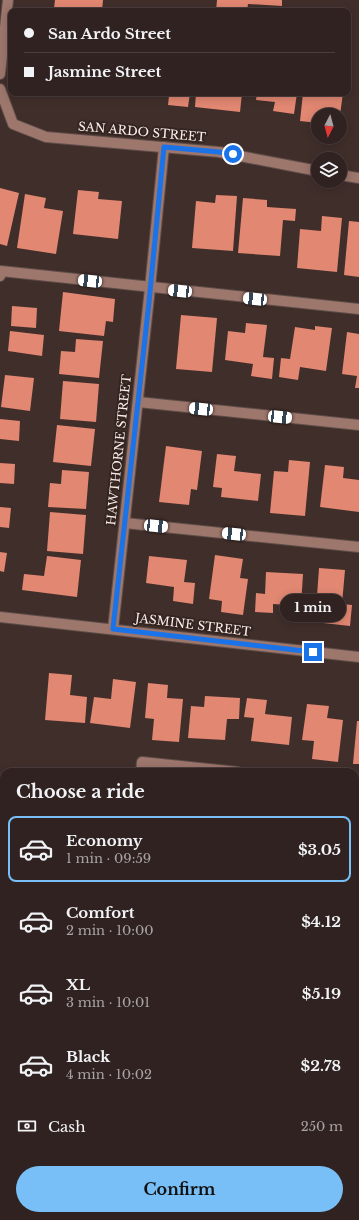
<!DOCTYPE html>
<html lang="en">
<head>
<meta charset="utf-8">
<style>
  :root { --surface:#302220; --page:#382a29; --text:#f1f3f6; --muted:#a8a4a5; --line:#4b3f3e; --accent:#78bff8 }
  body { margin:0; font-family:"Libre Baskerville",serif; background:var(--page); color:var(--text); height:100vh; display:flex; flex-direction:column; font-size:15px; white-space:nowrap }
  * { box-sizing:border-box; margin:0 }
  p { font-size:13px; color:var(--muted) }
  .icon { flex:none; width:22px; height:22px; fill:none; stroke:currentColor; stroke-width:2; stroke-linecap:round; stroke-linejoin:round }
  .map { position:relative; flex:1; overflow:hidden }
  .panel { position:absolute; left:0px; top:768px; width:359px; height:452px; display:flex; flex-direction:column; background:var(--surface); border-radius:12px 12px 0 0; box-shadow:0 2px 10px #0003,0 0 0 1px var(--line) }
  .panel>* { flex:none }
  .banner { position:absolute; left:8px; top:8px; width:343px; height:88px; border-radius:8px; box-shadow:0 2px 10px #0003,0 0 0 1px var(--line); display:grid; align-content:center; height:88px; padding:0 16px; background:var(--surface) }
  .needle { width:26px; rotate:186deg }
  .tools { position:absolute; left:311px; top:108px; display:grid; gap:8px }
  .tools a { display:grid; place-items:center; width:36px; height:36px; border-radius:50%; background:var(--surface); box-shadow:0 2px 10px #0003,0 0 0 1px var(--line); font-size:20px }
  .end { position:absolute; width:18px; height:18px; margin:-9px; border:5px solid #1a73e8; background:#fff; box-shadow:0 0 0 2px #fff }
  .from { border-radius:50% }
  .bubble { position:absolute; height:28px; border-radius:14px; background:var(--surface); box-shadow:0 2px 10px #0003,0 0 0 1px var(--line); font-size:13px; font-weight:700; line-height:28px; text-align:center }
  .car { position:absolute; width:12px; height:24px; margin:-12px -6px; border-radius:5px; box-shadow:0 0 3px 1px #0007; background:linear-gradient(#fff 24%,#345 0 40%,#fff 0 76%,#345 0 86%,#fff 0) }
  .banner b { display:flex; align-items:center; gap:14px; height:38px; font-size:15px }
  .banner b+b { border-top:1px solid var(--line) }
  .banner i { width:10px; height:10px; background:var(--text) }
  ul { padding:0; list-style:none }
  li { display:flex; align-items:center; gap:12px; height:66px; margin:0 8px 6px; padding:0 8px; border:2px solid transparent; border-radius:8px }
  li div { flex:1 }
  li b { display:block; font-size:15px }
  li em { font-style:normal; font-weight:700 }
  li.on { border-color:var(--accent) }
  li>.icon { width:36px; height:36px; stroke-width:1.5 }
  h2 { padding:0 16px; font-size:18px; line-height:48px }
  .pay { display:flex; align-items:center; gap:10px; height:44px; padding:0 16px; font-size:15px }
  .pay p { margin-inline-start:auto }
  .action { display:flex; gap:8px; margin-top:auto; padding:8px 16px }
  .action a { flex:1; height:46px; border-radius:24px; background:var(--accent); color:#111; font-size:16px; font-weight:700; line-height:46px; text-align:center }
  .map>svg:first-child { display:block }
</style>
</head>
<body>
<div class="map">
<svg width="359" height="1220" viewBox="0 0 359 1220">
  <rect width="100%" height="100%" fill="#402e2a"/>
  <g fill="#e18772">
    <polygon points="55,0 103,0 102,11 54,8"/>
    <polygon points="217,0 282,0 282,6 248,4 247,11 216,11"/>
    <polygon points="154,93 190,93 188,107 168,105 169,96 154,94"/>
    <polygon points="196,93 242,93 240,112 195,107"/>
    <polygon points="257,93 297,93 294,114 273,111 275,102 256,100"/>
    <polygon points="303,93 343,93 340,115 322,114 322,115 318,115 318,123 300,121"/>
    <polygon points="0,188 19,193 7,246 0,244"/>
    <polygon points="78,190 99,192 98,199 122,201 118,239 73,234"/>
    <polygon points="25,194 46,198 44,208 63,211 56,254 17,248"/>
    <polygon points="216,195 237,196 233,251 192,248 196,201 215,203"/>
    <polygon points="243,198 267,200 267,207 296,209 295,221 283,220 280,256 238,253"/>
    <polygon points="322,216 342,218 337,272 297,268 300,229 321,231"/>
    <polygon points="349,221 359,222 359,277 344,275"/>
    <polygon points="63,292 115,299 113,322 106,321 104,336 59,331"/>
    <polygon points="12,306 37,308 36,328 11,326"/>
    <polygon points="181,315 217,318 212,372 176,369"/>
    <polygon points="246,323 267,325 263,357 274,358 272,379 251,376 253,364 225,360 228,331 245,333"/>
    <polygon points="315,326 332,328 326,371 300,367 298,380 279,377 281,358 290,359 295,327 315,330"/>
    <polygon points="10,331 44,335 42,356 8,351"/>
    <polygon points="347,332 359,334 359,388 355,388 357,376 342,374"/>
    <polygon points="76,339 103,341 99,378 59,374 61,351 75,352"/>
    <polygon points="5,375 34,378 30,411 1,407"/>
    <polygon points="63,381 99,384 96,422 60,419"/>
    <polygon points="0,419 20,421 19,441 0,439"/>
    <polygon points="57,425 95,429 91,466 53,462"/>
    <polygon points="166,446 202,451 197,490 191,489 189,505 159,502"/>
    <polygon points="217,454 236,456 234,471 261,474 258,501 221,497 222,488 213,487"/>
    <polygon points="289,460 310,462 305,516 270,513 274,471 288,472"/>
    <polygon points="0,463 15,464 14,484 0,483"/>
    <polygon points="325,465 344,467 343,478 359,480 359,512 320,507"/>
    <polygon points="62,470 89,472 86,509 48,507 50,483 61,484"/>
    <polygon points="0,507 11,508 9,528 0,527"/>
    <polygon points="50,512 86,515 83,554 47,551"/>
    <polygon points="0,552 7,553 4,572 0,571"/>
    <polygon points="215,555 243,559 240,578 248,579 243,615 221,612 222,601 209,599"/>
    <polygon points="47,556 81,560 77,597 22,590 24,574 44,576"/>
    <polygon points="149,556 187,560 184,582 195,583 193,604 173,601 174,587 146,583"/>
    <polygon points="319,568 345,570 342,604 352,605 350,626 323,623 325,611 316,610"/>
    <polygon points="266,572 303,574 301,606 273,604 273,613 255,612 256,593 265,594"/>
    <polygon points="49,673 72,675 70,695 87,697 85,723 45,720"/>
    <polygon points="113,679 136,682 130,728 90,723 94,697 111,699"/>
    <polygon points="148,683 168,685 167,698 183,699 179,742 152,740 154,719 145,718"/>
    <polygon points="205,696 240,698 239,719 227,719 225,740 188,738 191,706 204,707"/>
    <polygon points="247,698 267,700 265,714 292,717 289,745 251,741 254,718 244,717"/>
    <polygon points="307,704 329,706 327,718 343,720 338,762 312,759 314,741 302,740"/>
    <polygon points="357,721 359,721 359,764 353,764"/>
    <polygon points="356,821 359,821 359,865 355,864"/>
    <rect x="355" y="962" width="4" height="36"/>
    <polygon points="355,1095 359,1095 359,1122 355,1121"/>
    <rect x="31" y="1216" width="26" height="4"/>
    <polygon points="116,1216 134,1216 134,1220 116,1219"/>
    <rect x="145" y="1216" width="49" height="4"/>
    <polygon points="200,1216 241,1216 240,1220 200,1220"/>
    <polygon points="260,1216 309,1216 308,1220 259,1220"/>
    <polygon points="316,1216 338,1216 337,1220 315,1220"/>
  </g>
  <g fill="none" stroke-linecap="round" stroke-linejoin="round">
    <defs>
      <g id="minor">
        <polyline points="0,74 8,0"/>
        <polyline points="0,89 13,124 46,137 219,152 318,171"/>
        <polyline points="340,175 359,178"/>
        <polyline points="0,276 1,271 359,309"/>
        <polyline points="138,402 359,425"/>
        <polyline points="125,523 359,547"/>
        <polyline points="0,617 359,657"/>
        <polyline points="113,629 150,288 164,147"/>
        <polyline points="141,772 142,762 238,772"/>
        <polyline points="355,784 359,785"/>
        <polyline points="355,909 359,910"/>
        <polyline points="355,1040 359,1040"/>
        <polyline points="355,1165 359,1165"/>
        <polyline points="0,1198 4,1159"/>
      </g>
    </defs>
    <use href="#minor" stroke="#5e4d49" stroke-width="12"/>
    <use href="#minor" stroke="#9d766c" stroke-width="10"/>
  </g>
  <g fill="none" stroke-linecap="round" stroke-linejoin="round">
    <polyline stroke="#1a73e8" stroke-width="5" points="233,154 219,152 164,147 149,302 113,629 313,652"/>
  </g>
  <g text-anchor="middle" stroke-width="4" stroke-linejoin="round" paint-order="stroke">
    <g font-size="12" fill="#faeeeb" stroke="#352520">
      <text transform="translate(142 132) rotate(5)" y="4">SAN ARDO STREET</text>
      <text transform="translate(119 450) rotate(-84)" y="4">HAWTHORNE STREET</text>
      <text transform="translate(193 625) rotate(7)" y="4">JASMINE STREET</text>
    </g>
  </g>
</svg>
<div class="tools">
<a><svg class="needle" viewBox="-14 -14 28 28"><path d="M0-13l5 13h-10z" fill="#e53935"/><path d="M0 13l5-13h-10z" fill="#a8a4a5"/></svg></a>
<a><svg class="icon" aria-label="layers" viewBox="0 0 24 24"><path d="M12 4l9 5-9 5-9-5zM3 14l9 5 9-5"/></svg></a>
</div>
<i class="end from" style="left:233px;top:154px"></i>
<i class="end" style="left:313px;top:652px"></i>
<div class="bubble" style="left:280px;top:594px;width:66px">1 min</div>
<i class="car" style="left:90px;top:281px;rotate:276deg"></i>
<i class="car" style="left:180px;top:291px;rotate:276deg"></i>
<i class="car" style="left:255px;top:299px;rotate:276deg"></i>
<i class="car" style="left:201px;top:409px;rotate:276deg"></i>
<i class="car" style="left:280px;top:417px;rotate:96deg"></i>
<i class="car" style="left:156px;top:526px;rotate:96deg"></i>
<i class="car" style="left:234px;top:534px;rotate:276deg"></i>
<div class="banner">
<b><i class="from"></i>San Ardo Street</b>
<b><i></i>Jasmine Street</b>
</div>
<section class="panel">
<h2>Choose a ride</h2>
<ul>
<li class="on"><svg class="icon" aria-label="car" viewBox="0 0 24 24"><path d="M5 17H2v-5l4-1 3-4h7l3 4 3 1v5h-3M9 17h6M6 11h13"/><circle cx="7" cy="17" r="2"/><circle cx="17" cy="17" r="2"/></svg><div><b>Economy</b><p>1 min · 09:59</p></div><em>$3.05</em></li>
<li><svg class="icon" aria-label="car" viewBox="0 0 24 24"><path d="M5 17H2v-5l4-1 3-4h7l3 4 3 1v5h-3M9 17h6M6 11h13"/><circle cx="7" cy="17" r="2"/><circle cx="17" cy="17" r="2"/></svg><div><b>Comfort</b><p>2 min · 10:00</p></div><em>$4.12</em></li>
<li><svg class="icon" aria-label="car" viewBox="0 0 24 24"><path d="M5 17H2v-5l4-1 3-4h7l3 4 3 1v5h-3M9 17h6M6 11h13"/><circle cx="7" cy="17" r="2"/><circle cx="17" cy="17" r="2"/></svg><div><b>XL</b><p>3 min · 10:01</p></div><em>$5.19</em></li>
<li><svg class="icon" aria-label="car" viewBox="0 0 24 24"><path d="M5 17H2v-5l4-1 3-4h7l3 4 3 1v5h-3M9 17h6M6 11h13"/><circle cx="7" cy="17" r="2"/><circle cx="17" cy="17" r="2"/></svg><div><b>Black</b><p>4 min · 10:02</p></div><em>$2.78</em></li>
</ul>
<div class="pay"><svg class="icon" aria-label="cash" viewBox="0 0 24 24"><path d="M3 7h18v10H3z"/><circle cx="12" cy="12" r="2"/></svg>Cash<p>250 m</p></div>
<div class="action"><a>Confirm</a></div>
</section>
</div>
</body>
</html>
